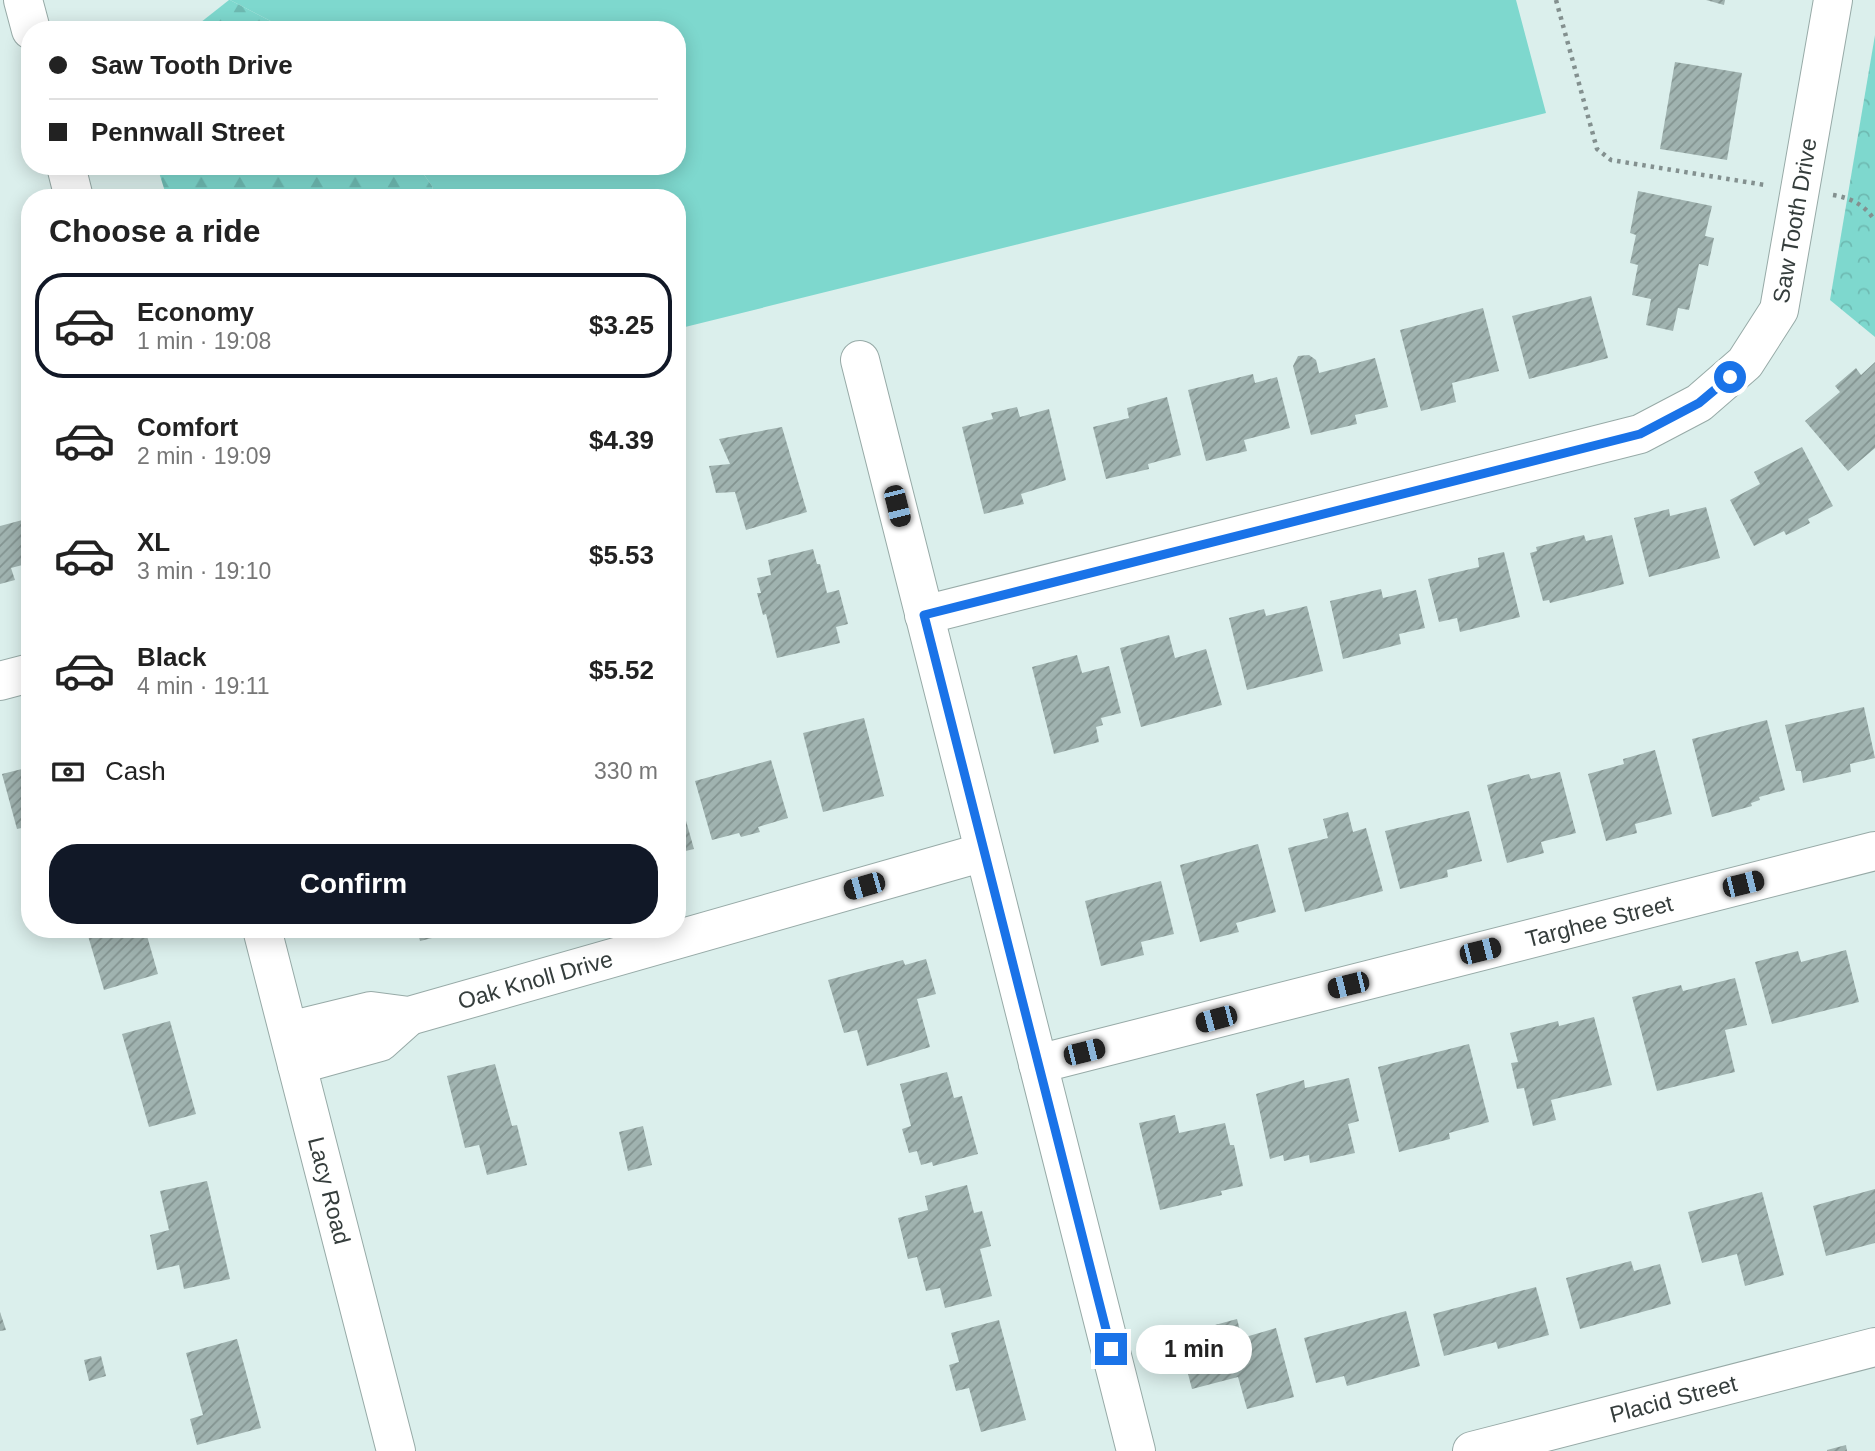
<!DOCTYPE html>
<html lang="en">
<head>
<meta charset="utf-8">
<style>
  :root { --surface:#fff; --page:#f6f6f6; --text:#222; --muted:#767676; --line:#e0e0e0; --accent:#111827 }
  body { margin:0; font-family:Arial,sans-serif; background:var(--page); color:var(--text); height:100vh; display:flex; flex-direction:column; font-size:26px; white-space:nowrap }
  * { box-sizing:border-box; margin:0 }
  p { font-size:23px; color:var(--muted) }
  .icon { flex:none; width:38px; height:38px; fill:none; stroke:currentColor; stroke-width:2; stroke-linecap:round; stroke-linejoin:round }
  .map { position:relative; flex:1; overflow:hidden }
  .side { position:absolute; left:21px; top:189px; width:665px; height:749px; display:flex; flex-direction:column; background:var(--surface); border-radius:28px; box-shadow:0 4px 18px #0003 }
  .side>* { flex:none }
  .hud { position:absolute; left:21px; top:21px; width:665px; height:154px; border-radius:28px; box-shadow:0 4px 18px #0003; display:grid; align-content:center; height:154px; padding:0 28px; background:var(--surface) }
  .end { position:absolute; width:32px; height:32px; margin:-16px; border:9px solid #1a73e8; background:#fff; box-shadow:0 0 0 4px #fff }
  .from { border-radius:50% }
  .bubble { position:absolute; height:49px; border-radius:24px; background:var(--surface); box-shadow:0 4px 18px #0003; font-size:23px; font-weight:600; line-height:49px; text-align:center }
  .car { position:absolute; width:21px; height:42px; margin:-21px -10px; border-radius:9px; box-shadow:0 0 5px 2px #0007; background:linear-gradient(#222 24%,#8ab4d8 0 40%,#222 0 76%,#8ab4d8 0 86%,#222 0) }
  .hud b { display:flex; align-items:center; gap:24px; height:66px; font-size:26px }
  .hud b+b { border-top:2px solid var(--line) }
  .hud i { width:18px; height:18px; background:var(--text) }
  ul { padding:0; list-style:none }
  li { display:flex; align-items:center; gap:21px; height:105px; margin:0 14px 10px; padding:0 14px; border:4px solid transparent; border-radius:28px }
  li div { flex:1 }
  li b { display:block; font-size:26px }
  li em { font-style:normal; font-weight:600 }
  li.on { border-color:var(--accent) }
  li>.icon { width:63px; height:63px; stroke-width:1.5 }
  h2 { padding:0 28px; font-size:32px; line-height:84px }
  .pay { display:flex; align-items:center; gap:18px; height:77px; padding:0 28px; font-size:26px }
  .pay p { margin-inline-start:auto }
  .button { display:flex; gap:14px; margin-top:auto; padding:14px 28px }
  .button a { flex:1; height:80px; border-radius:28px; background:var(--accent); color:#fff; font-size:28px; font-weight:600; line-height:80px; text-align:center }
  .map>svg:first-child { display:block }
</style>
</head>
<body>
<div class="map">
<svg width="1875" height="1451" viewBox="0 0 1875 1451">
  <defs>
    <pattern id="forest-firs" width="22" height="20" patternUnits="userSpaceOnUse" patternTransform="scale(1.75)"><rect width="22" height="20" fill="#7ed8ce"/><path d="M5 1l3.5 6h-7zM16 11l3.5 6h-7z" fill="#6ebab2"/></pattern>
    <pattern id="park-crowns" width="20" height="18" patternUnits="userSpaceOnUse" patternTransform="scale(1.75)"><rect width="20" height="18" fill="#7ed8ce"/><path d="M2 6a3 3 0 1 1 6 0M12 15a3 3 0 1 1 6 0" fill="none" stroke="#6ebab2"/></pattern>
    <pattern id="building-hatch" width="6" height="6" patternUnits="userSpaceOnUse" patternTransform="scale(1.75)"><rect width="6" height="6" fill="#a0b3b0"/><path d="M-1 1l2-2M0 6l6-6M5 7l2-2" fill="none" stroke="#839390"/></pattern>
  </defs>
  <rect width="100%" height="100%" fill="#dbefec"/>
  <polygon fill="#7ed8ce" points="230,0 1516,0 1546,113 677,329 677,198 435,198 432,186 418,166 677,166 677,30 288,30"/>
  <g fill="url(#forest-firs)">
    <polygon points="229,0 230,0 288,30 191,30"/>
    <polygon points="157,166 418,166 432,186 435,198 167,198"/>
  </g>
  <polygon fill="url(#park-crowns)" points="1875,35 1875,337 1830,300"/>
  <g fill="url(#building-hatch)">
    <polygon points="1706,0 1725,0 1724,5"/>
    <polygon points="1675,62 1742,73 1727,160 1660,149"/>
    <polygon points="1638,191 1712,206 1705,236 1714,238 1708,266 1699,264 1689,310 1678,308 1673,331 1646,325 1651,299 1632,295 1638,265 1630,263 1636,235 1630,233"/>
    <polygon points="1591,296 1608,358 1529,379 1512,316"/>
    <polygon points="1483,308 1499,371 1452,383 1456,402 1421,411 1400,330"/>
    <polygon points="1309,355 1316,360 1319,373 1375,358 1388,407 1355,415 1357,424 1311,435 1293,366 1298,356"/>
    <polygon points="1875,362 1875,448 1848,471 1805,421 1840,392 1835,386 1856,368 1861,375"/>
    <polygon points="1253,374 1255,383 1277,377 1290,428 1244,440 1247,451 1206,461 1188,390"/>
    <polygon points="1167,397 1181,455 1148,464 1149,469 1106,479 1093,427 1129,418 1127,408"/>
    <polygon points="1017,407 1020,417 1049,409 1066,480 1021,494 1024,504 984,514 962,427 993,419 991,413"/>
    <polygon points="782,427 807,512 746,530 735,492 716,493 709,466 730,464 719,439"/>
    <polygon points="1802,447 1833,506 1808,519 1810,523 1795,531 1786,535 1784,531 1754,546 1730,500 1760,484 1754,472"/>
    <polygon points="1706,507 1720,558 1649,577 1634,518 1669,509 1670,516"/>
    <polygon points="30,518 30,563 11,568 15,580 0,584 0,526"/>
    <polygon points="1584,535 1586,541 1612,535 1624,584 1550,603 1549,600 1543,601 1530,553 1537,551 1536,547"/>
    <polygon points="813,549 817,564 820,564 827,593 839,590 848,624 836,627 840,643 777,658 766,614 763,615 757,593 761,593 757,578 771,575 768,560"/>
    <polygon points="1504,552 1520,617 1460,632 1457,618 1439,622 1428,579 1479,567 1478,558"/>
    <polygon points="1381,589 1383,598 1416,590 1425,628 1399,634 1401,644 1343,659 1330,601"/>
    <polygon points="1307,606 1323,671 1247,690 1229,618 1264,609 1266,616"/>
    <polygon points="1169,635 1175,658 1206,649 1222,705 1141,727 1120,648"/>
    <polygon points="1077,655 1082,673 1109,666 1121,713 1101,718 1103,725 1096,727 1099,742 1054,754 1032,667"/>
    <polygon points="1864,707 1875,758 1850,764 1851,772 1803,783 1801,771 1796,771 1785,725"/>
    <polygon points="864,718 884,796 823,812 803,733"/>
    <polygon points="1767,720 1785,790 1759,797 1760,800 1751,803 1752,806 1712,817 1692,739"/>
    <polygon points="1655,750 1672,814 1635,824 1637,833 1606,841 1588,774 1624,764 1623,759"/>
    <polygon points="771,760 788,818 758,827 760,832 741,837 739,833 712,840 695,781"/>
    <polygon points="30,767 30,826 17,829 2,774"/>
    <polygon points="1560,772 1576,833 1541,842 1544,853 1507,863 1487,785 1529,774 1531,779"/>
    <polygon points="677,789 694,849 677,853"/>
    <polygon points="1469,811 1482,861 1447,870 1448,877 1400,889 1385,831"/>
    <polygon points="1348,812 1353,832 1366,828 1383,891 1305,912 1288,848 1328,838 1323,819"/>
    <polygon points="1258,844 1276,912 1236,923 1239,932 1200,942 1180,865"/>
    <polygon points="1161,881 1174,934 1141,942 1144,955 1101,966 1085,901"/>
    <polygon points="86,929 145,929 158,974 104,990"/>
    <polygon points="417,929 464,929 464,930 420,941"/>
    <polygon points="1846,950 1859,1002 1772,1024 1755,962 1798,951 1801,962"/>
    <polygon points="926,959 936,994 917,999 930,1047 867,1066 857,1030 844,1033 828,980 903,960 905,965"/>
    <polygon points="1735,978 1747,1025 1725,1030 1735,1072 1657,1091 1632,997 1681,985 1683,991"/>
    <polygon points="1594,1017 1612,1085 1551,1100 1556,1120 1533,1126 1524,1088 1517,1089 1511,1063 1518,1062 1510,1033 1558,1021 1559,1026"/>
    <polygon points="170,1021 196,1114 149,1127 122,1034"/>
    <polygon points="1469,1044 1489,1122 1449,1133 1450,1139 1399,1152 1378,1067"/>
    <polygon points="495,1064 512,1126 517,1125 527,1165 487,1175 479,1145 465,1148 447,1076"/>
    <polygon points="947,1072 954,1098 962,1096 978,1154 933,1166 932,1162 921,1165 917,1151 909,1153 902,1129 911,1126 900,1084"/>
    <polygon points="1349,1078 1359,1121 1348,1124 1355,1153 1310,1163 1309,1155 1284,1161 1283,1155 1270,1159 1256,1094 1304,1080 1305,1088"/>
    <polygon points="1175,1115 1179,1133 1225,1123 1230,1145 1234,1145 1243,1186 1221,1191 1222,1195 1160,1210 1139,1123"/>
    <polygon points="643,1126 652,1165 628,1171 619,1132"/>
    <polygon points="207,1181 230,1279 184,1289 179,1265 157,1270 150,1235 169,1230 160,1191"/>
    <polygon points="967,1185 974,1213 982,1211 991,1246 980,1249 992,1296 945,1308 940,1288 926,1291 917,1257 908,1259 898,1218 928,1210 925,1196"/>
    <polygon points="1875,1189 1875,1243 1826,1256 1813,1206"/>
    <polygon points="1762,1192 1784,1275 1745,1286 1737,1254 1702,1263 1688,1212"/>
    <polygon points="1631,1261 1634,1271 1660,1264 1671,1304 1580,1329 1566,1278"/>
    <polygon points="1536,1287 1549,1335 1498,1349 1496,1342 1444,1356 1433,1314"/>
    <polygon points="1406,1311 1420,1366 1347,1386 1344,1376 1316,1383 1304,1338"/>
    <polygon points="0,1312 6,1330 0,1331"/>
    <polygon points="1237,1319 1242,1338 1276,1328 1294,1397 1247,1409 1238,1377 1192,1389 1182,1351 1197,1347 1193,1331"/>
    <polygon points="999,1320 1026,1420 981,1432 969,1388 956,1391 949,1365 959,1362 951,1333"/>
    <polygon points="237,1339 261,1428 197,1445 190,1419 203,1415 186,1353"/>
    <polygon points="101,1356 106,1376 89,1381 84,1360"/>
    <polygon points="1846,1445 1847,1451 1827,1451 1827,1450"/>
  </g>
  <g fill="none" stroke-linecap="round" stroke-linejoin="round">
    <defs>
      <g id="minor">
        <polyline points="23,0 31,30"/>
        <polyline points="66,166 74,198"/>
        <polyline points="860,360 1136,1451"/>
        <path id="s1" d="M 924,615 L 1640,434 L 1699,403 L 1745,363 L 1779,310 L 1833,0"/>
        <polyline points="0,681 30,673"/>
        <path id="s2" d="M 262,929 L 396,1451"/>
        <path id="s3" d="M 289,1031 L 371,1011 L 409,1016 L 984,852"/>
        <path id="s4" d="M 1038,1064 L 1875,851"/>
        <polyline points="297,1065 380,1042 409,1016"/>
        <path id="s5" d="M 1472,1451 L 1875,1347"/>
      </g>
    </defs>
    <use href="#minor" stroke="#97aaa7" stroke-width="40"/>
    <g stroke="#83908f" stroke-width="4.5" stroke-dasharray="3.5 5" stroke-linecap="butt">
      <polyline points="1556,0 1597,149 1611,160 1765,185"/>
      <path d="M 1833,195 C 1851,198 1865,205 1875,221"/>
    </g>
    <use href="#minor" stroke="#fff" stroke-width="38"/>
  </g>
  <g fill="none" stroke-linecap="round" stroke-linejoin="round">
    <polyline stroke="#1a73e8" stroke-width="9" points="1111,1349 924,615 1640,434 1699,403 1730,377"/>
  </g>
  <g text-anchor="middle" stroke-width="5" stroke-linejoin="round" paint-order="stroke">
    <g font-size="23" fill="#353d3c" stroke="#fff">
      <text dy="8" stroke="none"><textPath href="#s1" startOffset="1020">Saw Tooth Drive</textPath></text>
      <text dy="8" stroke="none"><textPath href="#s4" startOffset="579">Targhee Street</textPath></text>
      <text dy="8" stroke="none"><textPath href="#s3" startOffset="254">Oak Knoll Drive</textPath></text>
      <text dy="8" stroke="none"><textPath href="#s2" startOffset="270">Lacy Road</textPath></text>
      <text dy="8" stroke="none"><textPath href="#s5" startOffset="208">Placid Street</textPath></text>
    </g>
  </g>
</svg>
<i class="end from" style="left:1730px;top:377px"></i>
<i class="end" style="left:1111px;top:1349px"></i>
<div class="bubble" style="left:1136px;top:1325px;width:116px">1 min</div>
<i class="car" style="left:897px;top:506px;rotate:166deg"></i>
<i class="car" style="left:1743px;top:884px;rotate:76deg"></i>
<i class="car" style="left:864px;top:886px;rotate:254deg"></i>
<i class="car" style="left:1480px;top:951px;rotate:76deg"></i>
<i class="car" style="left:1348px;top:985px;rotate:256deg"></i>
<i class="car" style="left:1216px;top:1019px;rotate:255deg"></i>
<i class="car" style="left:1084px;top:1052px;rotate:76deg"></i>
<div class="hud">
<b><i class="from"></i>Saw Tooth Drive</b>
<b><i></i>Pennwall Street</b>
</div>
<section class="side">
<h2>Choose a ride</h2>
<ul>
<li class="on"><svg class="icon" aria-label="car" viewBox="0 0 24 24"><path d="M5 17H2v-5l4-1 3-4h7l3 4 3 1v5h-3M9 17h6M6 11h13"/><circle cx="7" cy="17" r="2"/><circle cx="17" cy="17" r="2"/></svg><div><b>Economy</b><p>1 min · 19:08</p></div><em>$3.25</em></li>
<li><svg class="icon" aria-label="car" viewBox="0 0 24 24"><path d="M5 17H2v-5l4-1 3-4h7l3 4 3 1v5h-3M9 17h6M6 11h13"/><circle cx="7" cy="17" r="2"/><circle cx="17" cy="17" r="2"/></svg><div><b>Comfort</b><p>2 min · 19:09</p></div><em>$4.39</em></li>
<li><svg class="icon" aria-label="car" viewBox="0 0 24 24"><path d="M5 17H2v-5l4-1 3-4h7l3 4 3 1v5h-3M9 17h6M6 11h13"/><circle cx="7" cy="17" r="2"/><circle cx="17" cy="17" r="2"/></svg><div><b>XL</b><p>3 min · 19:10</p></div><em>$5.53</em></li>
<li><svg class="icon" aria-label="car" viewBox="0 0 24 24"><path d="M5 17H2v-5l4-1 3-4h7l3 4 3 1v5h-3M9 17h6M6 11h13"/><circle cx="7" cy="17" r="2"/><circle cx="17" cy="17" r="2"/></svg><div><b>Black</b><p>4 min · 19:11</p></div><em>$5.52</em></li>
</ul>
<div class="pay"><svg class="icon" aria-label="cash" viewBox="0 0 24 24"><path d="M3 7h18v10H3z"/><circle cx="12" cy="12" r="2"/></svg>Cash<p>330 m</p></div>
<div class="button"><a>Confirm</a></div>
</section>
</div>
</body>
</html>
